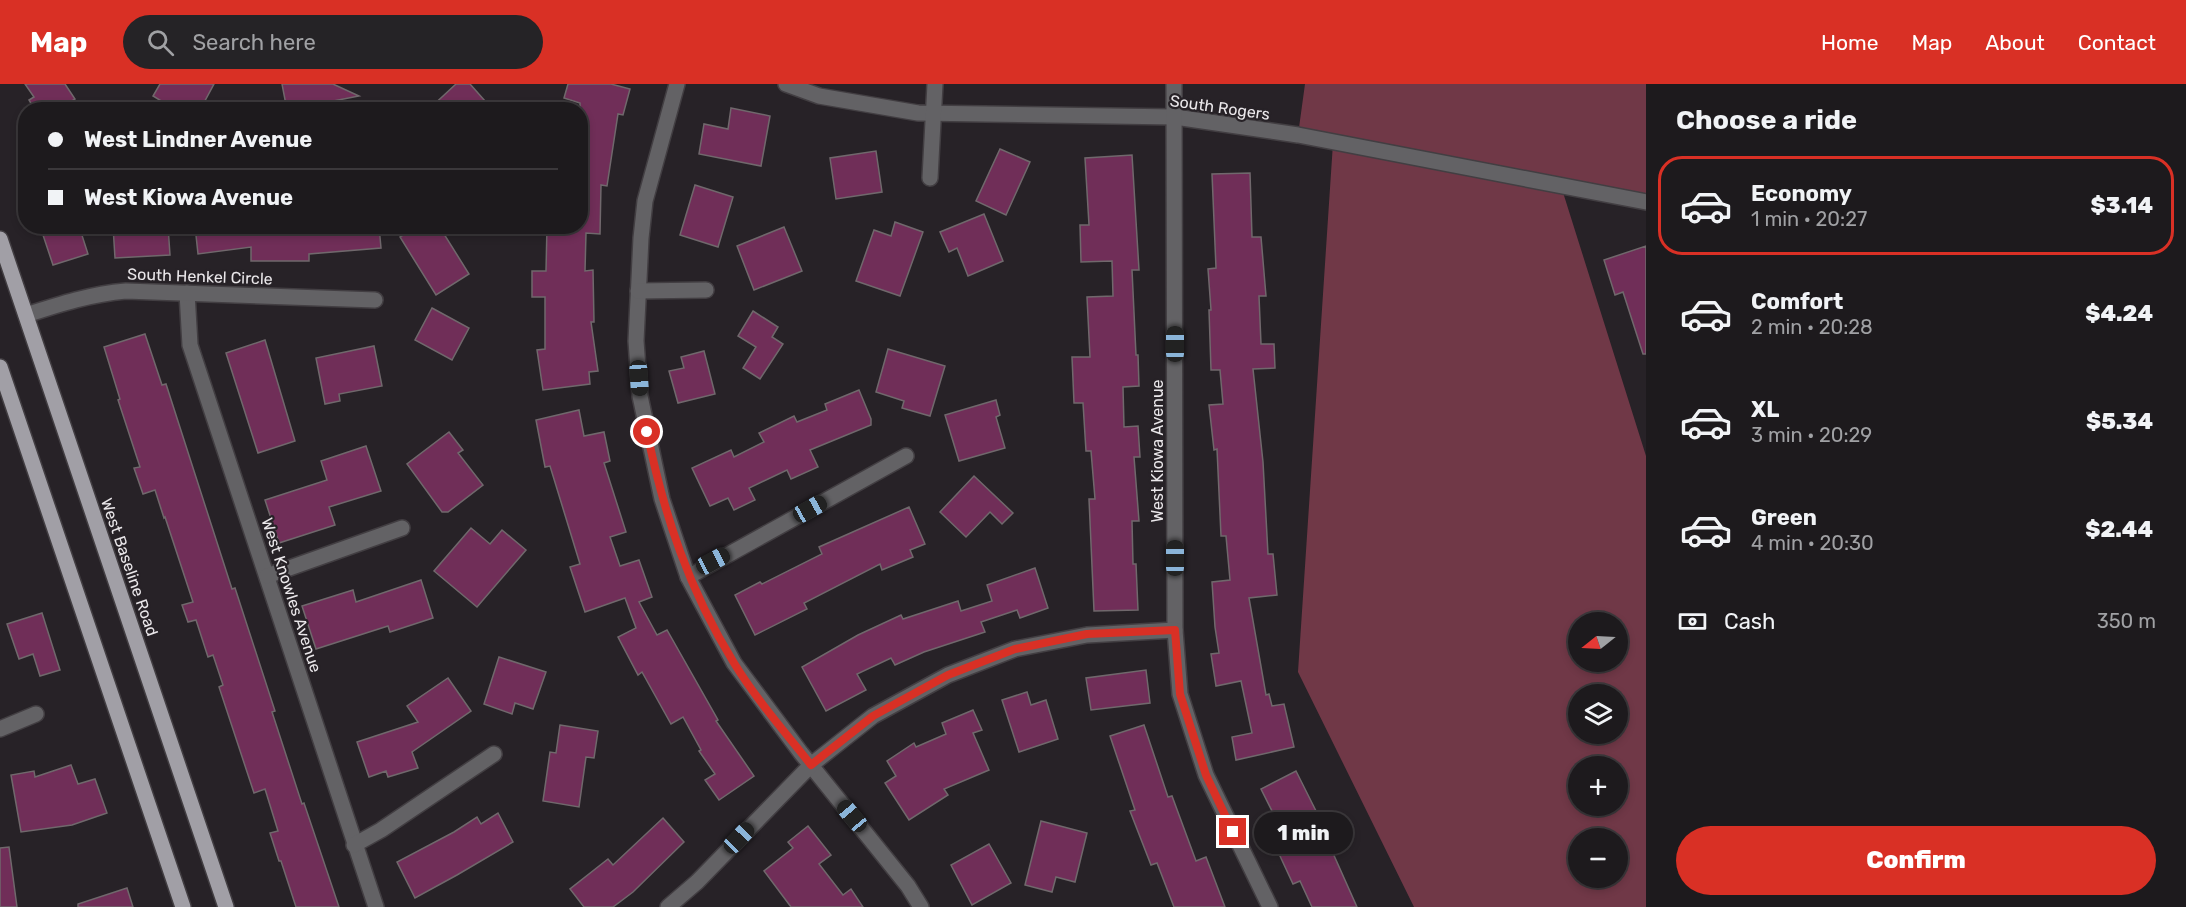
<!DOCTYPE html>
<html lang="en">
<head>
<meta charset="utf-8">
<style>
  :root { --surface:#1d1a1d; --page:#252326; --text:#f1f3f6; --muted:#a0a1a4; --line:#3b383b; --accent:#d93025 }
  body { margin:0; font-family:Rubik,sans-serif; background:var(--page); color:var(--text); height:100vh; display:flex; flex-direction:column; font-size:22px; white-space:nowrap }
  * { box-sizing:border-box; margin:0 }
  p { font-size:20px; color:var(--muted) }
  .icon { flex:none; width:33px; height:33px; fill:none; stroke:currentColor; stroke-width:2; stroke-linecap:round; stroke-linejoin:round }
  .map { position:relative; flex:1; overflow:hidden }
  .drawer { display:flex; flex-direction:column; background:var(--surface); width:540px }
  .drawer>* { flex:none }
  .top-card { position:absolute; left:18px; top:18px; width:570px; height:132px; border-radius:24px; box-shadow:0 3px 9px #0003,0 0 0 2px var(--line); display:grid; align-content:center; height:132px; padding:0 30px; background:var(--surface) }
  .needle { width:39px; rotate:252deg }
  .controls { position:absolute; left:1568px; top:528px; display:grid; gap:12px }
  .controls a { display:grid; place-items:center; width:60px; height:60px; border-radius:50%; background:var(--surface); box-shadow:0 3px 9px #0003,0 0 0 2px var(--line); font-size:30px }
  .end { position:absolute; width:27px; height:27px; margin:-14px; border:8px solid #d93025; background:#fff; box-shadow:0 0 0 3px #fff }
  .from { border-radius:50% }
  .bubble { position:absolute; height:42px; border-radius:21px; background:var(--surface); box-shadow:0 3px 9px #0003,0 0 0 2px var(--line); font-size:20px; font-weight:800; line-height:42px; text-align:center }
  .car { position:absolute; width:18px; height:36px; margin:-18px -9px; border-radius:8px; box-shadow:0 0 4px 2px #0007; background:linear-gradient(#222 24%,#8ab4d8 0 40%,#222 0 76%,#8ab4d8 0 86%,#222 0) }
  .top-card b { display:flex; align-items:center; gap:21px; height:57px; font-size:22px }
  .top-card b+b { border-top:2px solid var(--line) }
  .top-card i { width:15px; height:15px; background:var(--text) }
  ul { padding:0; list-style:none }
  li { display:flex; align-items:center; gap:18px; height:99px; margin:0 12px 9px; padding:0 18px; border:3px solid transparent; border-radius:24px }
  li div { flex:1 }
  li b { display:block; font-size:22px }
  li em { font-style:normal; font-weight:800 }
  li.current { border-color:var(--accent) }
  li>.icon { width:54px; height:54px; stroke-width:1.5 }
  h2 { padding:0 30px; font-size:27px; line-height:72px }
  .pay { display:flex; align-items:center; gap:15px; height:66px; padding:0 30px; font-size:22px }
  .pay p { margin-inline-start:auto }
  .action { display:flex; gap:12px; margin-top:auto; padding:12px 30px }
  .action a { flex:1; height:69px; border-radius:36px; background:var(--accent); color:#fff; font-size:24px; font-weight:800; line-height:69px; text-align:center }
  header { display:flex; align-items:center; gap:36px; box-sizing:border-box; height:84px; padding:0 30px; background:var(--accent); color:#fff }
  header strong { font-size:28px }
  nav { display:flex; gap:33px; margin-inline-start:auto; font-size:21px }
  .search { width:420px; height:54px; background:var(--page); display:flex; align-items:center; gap:15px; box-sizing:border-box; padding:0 21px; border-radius:33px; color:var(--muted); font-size:22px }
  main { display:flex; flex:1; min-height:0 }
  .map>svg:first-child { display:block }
</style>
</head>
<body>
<header>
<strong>Map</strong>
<div class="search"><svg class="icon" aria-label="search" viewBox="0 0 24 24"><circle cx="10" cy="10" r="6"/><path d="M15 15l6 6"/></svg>Search here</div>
<nav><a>Home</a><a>Map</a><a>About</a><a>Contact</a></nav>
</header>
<main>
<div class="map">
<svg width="1646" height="823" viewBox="0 0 1646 823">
  <rect width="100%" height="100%" fill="#272227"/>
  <path fill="#703847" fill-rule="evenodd" d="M 1305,0 L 1646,0 L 1646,118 L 1561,102 L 1646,372 L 1646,823 L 1414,823 L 1298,588 L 1333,59 L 1298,51 ZM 1578,538 L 1617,538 L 1617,578 L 1578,578 ZM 1578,610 L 1617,610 L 1617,650 L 1578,650 ZM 1578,682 L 1617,682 L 1617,722 L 1578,722 ZM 1578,754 L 1617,754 L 1617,794 L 1578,794 Z"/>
  <g fill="#702e58" stroke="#70686c" stroke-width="1.5">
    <polygon points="25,0 65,0 75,15 58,26 35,26 29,16 34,13"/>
    <polygon points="160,0 214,0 200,26 176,26 153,12"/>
    <polygon points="282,0 333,0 359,12 287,26"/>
    <polygon points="456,0 470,0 493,26 428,26"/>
    <polygon points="568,0 611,0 630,5 623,31 618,30 607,102 601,101 600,150 586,149 585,187 593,186 594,238 591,238 598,287 589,288 590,300 543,306 537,266 545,265 545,213 532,213 532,187 546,187 547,142 580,142 580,19 564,14"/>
    <polygon points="731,24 770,32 761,82 699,70 704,40 728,45"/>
    <polygon points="1000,65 1030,78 1006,131 976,117"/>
    <polygon points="876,67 882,108 836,115 830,74"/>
    <polygon points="1132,71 1139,186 1132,186 1136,271 1138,271 1139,302 1123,303 1124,343 1138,342 1140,373 1134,373 1139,437 1132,437 1133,480 1136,480 1138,526 1094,527 1089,415 1095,415 1091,367 1086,367 1083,319 1074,319 1072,273 1090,273 1087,213 1113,212 1112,177 1081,178 1080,141 1089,141 1085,74"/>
    <polygon points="1250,89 1252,153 1261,153 1266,212 1259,212 1261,260 1274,260 1275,284 1253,285 1263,378 1268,470 1273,470 1277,511 1249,514 1266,611 1269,610 1272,622 1284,620 1294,663 1236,676 1232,653 1252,649 1241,597 1216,602 1211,570 1219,569 1215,543 1212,498 1230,496 1226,452 1221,452 1217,365 1214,366 1209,321 1223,320 1220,286 1211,286 1209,226 1211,226 1208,185 1216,184 1212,90"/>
    <polygon points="695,101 733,113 718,163 680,151"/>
    <polygon points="984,130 1003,177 968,192 957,164 949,168 940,148"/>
    <polygon points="895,138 923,148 900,212 856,197 874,146 891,152"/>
    <polygon points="40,142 79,142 88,170 53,181"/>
    <polygon points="113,142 168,142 170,171 115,174"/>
    <polygon points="195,142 379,142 381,164 309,170 309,177 251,177 251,163 198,170"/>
    <polygon points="417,142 439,142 469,190 436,211 400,153"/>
    <polygon points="784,143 802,187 754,206 737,162"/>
    <polygon points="1646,162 1646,270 1643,270 1623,208 1615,211 1604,176"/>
    <polygon points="432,224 469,244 452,276 415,256"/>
    <polygon points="753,227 778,243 772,253 783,260 760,295 743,284 756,263 738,252"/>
    <polygon points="145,250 162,301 166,300 232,505 235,504 275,627 272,628 302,720 304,719 339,823 296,823 281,777 279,777 270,749 278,747 265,705 254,709 219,603 223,601 213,571 208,573 196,536 188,538 182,521 193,518 165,433 164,434 155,406 143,410 134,384 140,383 118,316 120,315 104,263"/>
    <polygon points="265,256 295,357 258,369 226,269"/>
    <polygon points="374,262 382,302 339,310 340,317 325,320 316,274"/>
    <polygon points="888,265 945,282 930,332 902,324 904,317 876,308"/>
    <polygon points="704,267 715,310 678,319 669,287 684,284 681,273"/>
    <polygon points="859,306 871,335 871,341 810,366 818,383 791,395 787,386 749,404 755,416 734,426 728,414 710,422 692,384 731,366 734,373 764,358 759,349 794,332 797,338 827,326 825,320"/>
    <polygon points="996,316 1000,331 996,333 1005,364 959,377 945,331"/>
    <polygon points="579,326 584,352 604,348 610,377 604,379 626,448 610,453 620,482 639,476 652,513 639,518 657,551 667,546 718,636 716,637 754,692 719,716 705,696 715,690 699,667 701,666 683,633 671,640 642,588 638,591 618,553 636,544 625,514 585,528 570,483 580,480 550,382 545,383 536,336"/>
    <polygon points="449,348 463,366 458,369 483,401 448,428 442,428 407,380"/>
    <polygon points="366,362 381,407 329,423 335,441 279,459 265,416 327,396 321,377"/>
    <polygon points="974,392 1013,429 1002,440 990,428 966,453 940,428"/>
    <polygon points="909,423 925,460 910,466 913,473 882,486 880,480 804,519 807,525 755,551 735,511 760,498 762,500 822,470 819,463"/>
    <polygon points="471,444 490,460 502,446 526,466 477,523 434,487"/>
    <polygon points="1035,484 1048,524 1020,534 1017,526 981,538 985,548 924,568 895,581 891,574 857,590 866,606 826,627 802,583 858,551 901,531 903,535 958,517 961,527 992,517 987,501"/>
    <polygon points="421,496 433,534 390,548 388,542 316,565 302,522 353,506 356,518"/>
    <polygon points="42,529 60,586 40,592 33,570 19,575 7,540"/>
    <polygon points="499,573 546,588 533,625 515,619 512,630 484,620"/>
    <polygon points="1146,586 1150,619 1091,626 1086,594"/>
    <polygon points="448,594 471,627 412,668 418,684 388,693 386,687 369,693 357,658 418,638 407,622"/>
    <polygon points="1027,608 1031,621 1046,616 1058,655 1019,668 1002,616"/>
    <polygon points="973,626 982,646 973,649 989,686 944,705 948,711 909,736 885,699 896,692 887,677 914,659 916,663 946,650 942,639"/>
    <polygon points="560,641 598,647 594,674 586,673 579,723 543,717 550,668 556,669"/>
    <polygon points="1144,641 1168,713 1172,712 1196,777 1206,773 1225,823 1174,823 1157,779 1151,781 1130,727 1135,726 1110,652"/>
    <polygon points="71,681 78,700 95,695 107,729 72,741 21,748 11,691 34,687 35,693"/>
    <polygon points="1296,687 1322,739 1320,740 1357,823 1312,823 1300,797 1293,800 1266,742 1277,737 1261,705"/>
    <polygon points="498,729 513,758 457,791 415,814 397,778 454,748 477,733 481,740"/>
    <polygon points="663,734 684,758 633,808 613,823 584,823 570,805 608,775 613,781"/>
    <polygon points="1041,737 1087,749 1075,798 1056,793 1052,808 1025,801"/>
    <polygon points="808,742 831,771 819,780 843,811 851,805 863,823 791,823 764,787 793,764 788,758"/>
    <polygon points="989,760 1011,799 972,821 951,781"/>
    <polygon points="9,763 17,823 0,823 0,764"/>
    <polygon points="127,804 133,823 78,823 78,820"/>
  </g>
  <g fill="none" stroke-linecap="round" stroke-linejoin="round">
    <defs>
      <g id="minor">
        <polyline points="677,0 645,117 641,154 636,257 640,312 662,415 688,493 734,579 801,669 908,802 921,823"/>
        <polyline points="786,0 819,12 918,29 1175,33 1298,51 1646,118"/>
        <polyline points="1174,0 1175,546 1180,610 1206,691 1270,823"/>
        <polyline points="930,94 935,0"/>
        <polyline points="638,207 706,206"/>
        <polyline points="187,209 190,261 376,823"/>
        <path d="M 26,231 C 60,220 91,210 126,207 L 375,216"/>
        <polyline points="267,492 402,444"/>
        <polyline points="688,493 906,372"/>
        <polyline points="0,645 36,630"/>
        <polyline points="354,761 381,746 494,670"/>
        <polyline points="668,823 697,798 811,681 873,632 948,591 1015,565 1087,551 1175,546"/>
      </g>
      <g id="major">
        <polyline points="0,155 226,823"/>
        <polyline points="0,283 183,823"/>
      </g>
    </defs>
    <use href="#minor" stroke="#423e42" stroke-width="18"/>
    <use href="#major" stroke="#423e42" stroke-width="18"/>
    <use href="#minor" stroke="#636265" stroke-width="15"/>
    <use href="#major" stroke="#a19fa6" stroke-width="15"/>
  </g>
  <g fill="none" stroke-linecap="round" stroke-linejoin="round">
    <path stroke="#d93025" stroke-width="8" d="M 647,348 C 664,431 689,506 734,579 C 756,615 785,648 811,681 L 873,632 L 948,591 L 1015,565 L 1087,550 L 1175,546 L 1180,610 L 1206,691 L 1233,748"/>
  </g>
  <g text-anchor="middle" stroke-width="4.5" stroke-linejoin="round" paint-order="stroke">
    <g font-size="16" fill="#eae7ea" stroke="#272227">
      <text transform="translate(1220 23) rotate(8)" y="6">South Rogers</text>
      <text transform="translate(200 192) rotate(2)" y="6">South Henkel Circle</text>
      <text transform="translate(1157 367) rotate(-90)" y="6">West Kiowa Avenue</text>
      <text transform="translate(130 483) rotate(71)" y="6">West Baseline Road</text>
      <text transform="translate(292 511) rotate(72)" y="6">West Knowles Avenue</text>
    </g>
  </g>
</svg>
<div class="controls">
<a><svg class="needle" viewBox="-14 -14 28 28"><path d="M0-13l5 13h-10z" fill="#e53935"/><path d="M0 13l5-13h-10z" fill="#a0a1a4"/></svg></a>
<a><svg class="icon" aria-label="layers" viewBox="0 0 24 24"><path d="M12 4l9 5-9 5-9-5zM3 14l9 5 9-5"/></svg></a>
<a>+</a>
<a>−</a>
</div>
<i class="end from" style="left:647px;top:348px"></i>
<i class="end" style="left:1233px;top:748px"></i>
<div class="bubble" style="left:1254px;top:728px;width:99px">1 min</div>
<i class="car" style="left:1175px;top:260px;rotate:0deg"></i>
<i class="car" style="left:639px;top:294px;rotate:176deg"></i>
<i class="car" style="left:810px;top:425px;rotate:61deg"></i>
<i class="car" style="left:1175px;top:474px;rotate:0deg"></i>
<i class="car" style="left:713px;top:477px;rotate:62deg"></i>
<i class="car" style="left:852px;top:732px;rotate:320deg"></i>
<i class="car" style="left:739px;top:754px;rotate:44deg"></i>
<div class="top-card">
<b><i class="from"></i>West Lindner Avenue</b>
<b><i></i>West Kiowa Avenue</b>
</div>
</div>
<section class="drawer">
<h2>Choose a ride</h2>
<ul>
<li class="current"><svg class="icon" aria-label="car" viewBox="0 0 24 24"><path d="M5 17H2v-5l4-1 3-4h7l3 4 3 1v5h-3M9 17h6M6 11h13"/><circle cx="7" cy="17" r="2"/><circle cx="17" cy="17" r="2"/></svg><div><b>Economy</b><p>1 min · 20:27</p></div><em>$3.14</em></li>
<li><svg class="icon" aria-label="car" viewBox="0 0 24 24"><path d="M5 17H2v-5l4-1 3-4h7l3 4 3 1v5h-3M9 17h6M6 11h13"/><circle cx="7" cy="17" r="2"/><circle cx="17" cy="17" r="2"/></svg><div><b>Comfort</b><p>2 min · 20:28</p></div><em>$4.24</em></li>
<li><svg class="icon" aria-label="car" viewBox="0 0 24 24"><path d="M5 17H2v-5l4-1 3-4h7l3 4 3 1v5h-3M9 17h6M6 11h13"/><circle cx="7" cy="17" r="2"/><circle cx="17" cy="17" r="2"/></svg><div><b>XL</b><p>3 min · 20:29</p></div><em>$5.34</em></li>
<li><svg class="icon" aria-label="car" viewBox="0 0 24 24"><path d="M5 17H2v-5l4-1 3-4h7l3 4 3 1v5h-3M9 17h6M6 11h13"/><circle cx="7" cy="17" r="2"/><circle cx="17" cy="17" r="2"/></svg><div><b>Green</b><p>4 min · 20:30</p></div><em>$2.44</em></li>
</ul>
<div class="pay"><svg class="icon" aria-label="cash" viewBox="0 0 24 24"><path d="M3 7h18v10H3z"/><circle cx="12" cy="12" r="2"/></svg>Cash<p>350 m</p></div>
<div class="action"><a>Confirm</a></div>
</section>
</main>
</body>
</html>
